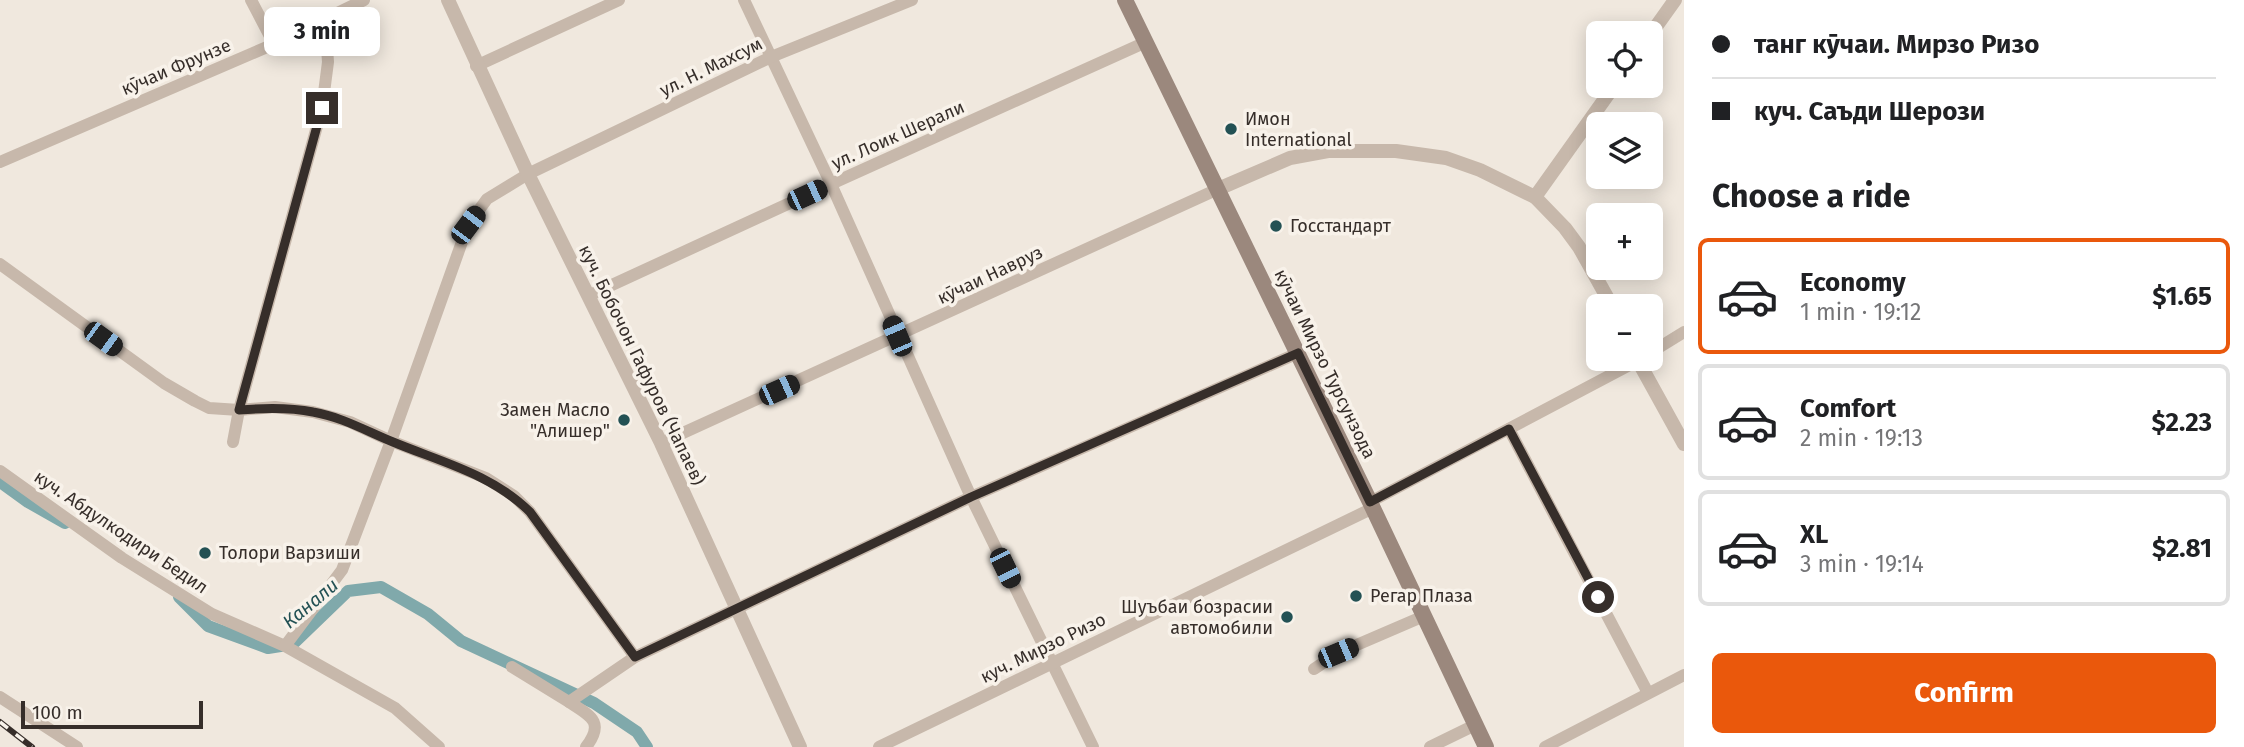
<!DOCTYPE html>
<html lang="en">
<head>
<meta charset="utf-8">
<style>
  :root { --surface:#fff; --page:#f2f2f2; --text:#202124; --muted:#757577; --line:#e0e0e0; --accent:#ea580c }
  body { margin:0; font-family:"Fira Sans",sans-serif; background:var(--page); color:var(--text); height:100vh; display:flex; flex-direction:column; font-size:26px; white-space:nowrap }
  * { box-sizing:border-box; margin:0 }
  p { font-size:23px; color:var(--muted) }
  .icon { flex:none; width:38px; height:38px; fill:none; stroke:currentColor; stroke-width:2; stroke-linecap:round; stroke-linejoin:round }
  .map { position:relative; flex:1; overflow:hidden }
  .sheet { display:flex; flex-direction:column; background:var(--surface); width:560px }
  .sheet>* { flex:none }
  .hud { display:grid; align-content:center; height:154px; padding:0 28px; background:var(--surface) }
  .buttons { position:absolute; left:1586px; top:21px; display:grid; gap:14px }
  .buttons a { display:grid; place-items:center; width:77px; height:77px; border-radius:10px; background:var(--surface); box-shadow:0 4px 18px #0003; font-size:35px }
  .scale { position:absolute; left:21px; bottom:18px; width:182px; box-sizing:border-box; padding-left:7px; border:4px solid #362e2a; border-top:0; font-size:19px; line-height:24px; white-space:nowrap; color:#362e2a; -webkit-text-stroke:5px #f8f2ea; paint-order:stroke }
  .end { position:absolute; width:32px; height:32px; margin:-16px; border:9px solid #362e2a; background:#fff; box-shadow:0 0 0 4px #fff }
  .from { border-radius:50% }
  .bubble { position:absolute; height:49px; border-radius:10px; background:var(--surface); box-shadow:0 4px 18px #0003; font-size:23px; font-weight:700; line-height:49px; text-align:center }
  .car { position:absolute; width:21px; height:42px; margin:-21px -10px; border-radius:9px; box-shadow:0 0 5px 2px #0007; background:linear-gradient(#222 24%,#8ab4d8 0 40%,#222 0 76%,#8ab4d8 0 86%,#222 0) }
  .hud b { display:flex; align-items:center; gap:24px; height:66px; font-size:26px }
  .hud b+b { border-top:2px solid var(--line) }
  .hud i { width:18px; height:18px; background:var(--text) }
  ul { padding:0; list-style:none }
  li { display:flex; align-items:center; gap:21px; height:116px; margin:0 14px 10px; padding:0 14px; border:4px solid var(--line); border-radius:10px }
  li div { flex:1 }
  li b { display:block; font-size:26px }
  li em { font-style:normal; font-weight:700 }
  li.active { border-color:var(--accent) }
  li>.icon { width:63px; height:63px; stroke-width:1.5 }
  h2 { padding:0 28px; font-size:32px; line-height:84px }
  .action { display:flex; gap:14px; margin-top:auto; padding:14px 28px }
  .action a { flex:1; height:80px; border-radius:10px; background:var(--accent); color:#fff; font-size:28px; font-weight:700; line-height:80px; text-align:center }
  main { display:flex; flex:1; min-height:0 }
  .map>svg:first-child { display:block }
</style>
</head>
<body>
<main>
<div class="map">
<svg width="1684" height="747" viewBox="0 0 1684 747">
  <rect width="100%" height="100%" fill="#f0e8de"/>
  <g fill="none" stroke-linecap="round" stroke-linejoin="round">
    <g stroke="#80a9ab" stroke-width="12">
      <polyline points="0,482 28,502 65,523"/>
      <polyline points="179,597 208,626 268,648 293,644 348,591 381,587 428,614 461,641 594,703 637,732 647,747"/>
    </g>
    <g stroke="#c7b8ab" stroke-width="12">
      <polyline points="251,0 274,44"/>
      <polyline points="744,0 831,184 971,497 1093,747"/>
      <polyline points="476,66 619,0"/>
      <polyline points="0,162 274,44 364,0"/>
      <polyline points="0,264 164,383 195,401 209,408 239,410 275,407 313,412 350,422 391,441 486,478 514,496 530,512 635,657"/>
      <polyline points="588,296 831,184 1146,42"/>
      <polyline points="1650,353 1684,332"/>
      <polyline points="1509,429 1648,693"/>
      <polyline points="233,442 239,410 322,108 328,62 325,20"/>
      <polyline points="661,443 1218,189"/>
      <polyline points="0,471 122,558 212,614 285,646 395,708 439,747"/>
      <polyline points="1370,502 1641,359"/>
      <polyline points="285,646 342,570 391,441 468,225 487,199 528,174 771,57 912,0"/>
      <polyline points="512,667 569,702"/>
      <polyline points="1314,669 1338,653 1424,616"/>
      <polyline points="0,697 77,747"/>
      <path d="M 586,747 C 605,722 591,716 569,702 L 635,657 L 971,497 L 1298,353"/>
      <polyline points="879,747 1373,508"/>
      <polyline points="1430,747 1475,725"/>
      <polyline points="1545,747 1684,675"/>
    </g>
    <g stroke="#c7b8ab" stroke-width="14">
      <polyline points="448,0 528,174 661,443 800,747"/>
      <polyline points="1650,35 1675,0"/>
      <polyline points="1218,189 1290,158 1328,151 1396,151 1446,158 1480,170 1535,197 1565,228 1579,247 1612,306"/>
      <polyline points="1535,197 1614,86"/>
      <polyline points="1637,359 1684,444"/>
    </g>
    <polyline stroke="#9b887d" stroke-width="16" points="1125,0 1370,502 1486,747"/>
    <defs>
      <polyline id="rail" points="0,722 32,747"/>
    </defs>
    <use href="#rail" stroke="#362e2a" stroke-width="6"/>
    <use href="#rail" stroke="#f8f2ea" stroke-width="3.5" stroke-dasharray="10" stroke-linecap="butt"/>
  </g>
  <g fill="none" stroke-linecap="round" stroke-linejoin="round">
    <path stroke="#362e2a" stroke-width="9" d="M 322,108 L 239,410 C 264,408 288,407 313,412 C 342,417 366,431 393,442 C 441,462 492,474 530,512 L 635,657 L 971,497 L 1298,353 L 1370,502 L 1509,429 L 1598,597"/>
  </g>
  <g fill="#235154" stroke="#f8f2ea" stroke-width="2.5">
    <circle cx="1231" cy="129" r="7"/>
    <circle cx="1276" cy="226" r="7"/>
    <circle cx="624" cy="420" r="7"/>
    <circle cx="205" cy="553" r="7"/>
    <circle cx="1356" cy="596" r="7"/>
    <circle cx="1287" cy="617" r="7"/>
  </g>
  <g text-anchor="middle" stroke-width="7" stroke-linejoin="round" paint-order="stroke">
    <g font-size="18" fill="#362e2a" stroke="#f8f2ea">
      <text transform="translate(176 67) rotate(-23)" y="6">кӯчаи Фрунзе</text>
      <text transform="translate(711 67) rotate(-26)" y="6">ул. Н. Махсум</text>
      <text transform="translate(898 135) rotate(-24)" y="6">ул. Лоик Шерали</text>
      <text transform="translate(990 275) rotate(-25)" y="6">кӯчаи Навруз</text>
      <text transform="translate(1325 364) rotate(64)" y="6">кӯчаи Мирзо Турсунзода</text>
      <text transform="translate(642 365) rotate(64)" y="6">куч. Бобочон Гафуров (Чапаев)</text>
      <text transform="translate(121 532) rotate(34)" y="6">куч. Абдулкодири Бедил</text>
      <text transform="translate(1043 648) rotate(-26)" y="6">куч. Мирзо Ризо</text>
    </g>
    <g font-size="18" fill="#362e2a" stroke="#f8f2ea" text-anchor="start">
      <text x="1245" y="125">Имон<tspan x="1245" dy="21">International</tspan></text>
      <text x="1290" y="232">Госстандарт</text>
      <text x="610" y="416" text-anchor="end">Замен Масло<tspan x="610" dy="21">"Алишер"</tspan></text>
      <text x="219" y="559">Толори Варзиши</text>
      <text x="1370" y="602">Регар Плаза</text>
      <text x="1273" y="613" text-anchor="end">Шуъбаи бозрасии<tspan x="1273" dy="21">автомобили</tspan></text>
    </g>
    <g font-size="19" font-style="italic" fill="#235154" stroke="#f8f2ea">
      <text transform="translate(310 603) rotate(-40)" y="7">Канали</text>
    </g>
  </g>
</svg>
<div class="buttons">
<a><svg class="icon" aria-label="locate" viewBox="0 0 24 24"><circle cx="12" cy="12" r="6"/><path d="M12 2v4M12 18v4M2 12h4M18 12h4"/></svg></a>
<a><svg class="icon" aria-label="layers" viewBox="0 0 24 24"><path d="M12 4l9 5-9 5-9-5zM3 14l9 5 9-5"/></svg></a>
<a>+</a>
<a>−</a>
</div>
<div class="scale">100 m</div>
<i class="end from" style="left:1598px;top:597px"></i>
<i class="end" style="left:322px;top:108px"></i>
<div class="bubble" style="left:264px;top:7px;width:116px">3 min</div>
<i class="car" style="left:807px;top:195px;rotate:65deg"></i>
<i class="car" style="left:468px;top:225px;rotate:37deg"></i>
<i class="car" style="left:897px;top:336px;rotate:337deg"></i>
<i class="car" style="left:103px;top:339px;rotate:126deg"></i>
<i class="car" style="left:779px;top:390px;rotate:66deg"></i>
<i class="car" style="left:1005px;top:568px;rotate:154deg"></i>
<i class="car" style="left:1338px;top:653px;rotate:67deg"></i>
</div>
<section class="sheet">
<div class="hud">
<b><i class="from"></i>танг кӯчаи. Мирзо Ризо</b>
<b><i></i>куч. Саъди Шерози</b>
</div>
<h2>Choose a ride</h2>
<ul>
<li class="active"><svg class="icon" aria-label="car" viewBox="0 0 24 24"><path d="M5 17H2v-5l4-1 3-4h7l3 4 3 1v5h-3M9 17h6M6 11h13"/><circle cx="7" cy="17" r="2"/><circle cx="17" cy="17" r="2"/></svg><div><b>Economy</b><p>1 min · 19:12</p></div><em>$1.65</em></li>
<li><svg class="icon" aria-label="car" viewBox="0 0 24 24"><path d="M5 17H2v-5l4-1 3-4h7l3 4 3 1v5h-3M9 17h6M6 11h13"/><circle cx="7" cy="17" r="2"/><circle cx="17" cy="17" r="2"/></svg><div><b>Comfort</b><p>2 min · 19:13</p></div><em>$2.23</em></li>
<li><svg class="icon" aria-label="car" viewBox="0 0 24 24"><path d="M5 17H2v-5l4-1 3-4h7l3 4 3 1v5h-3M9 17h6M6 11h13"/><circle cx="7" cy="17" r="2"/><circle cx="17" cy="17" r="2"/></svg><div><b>XL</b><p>3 min · 19:14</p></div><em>$2.81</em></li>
</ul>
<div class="action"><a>Confirm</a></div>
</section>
</main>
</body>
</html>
